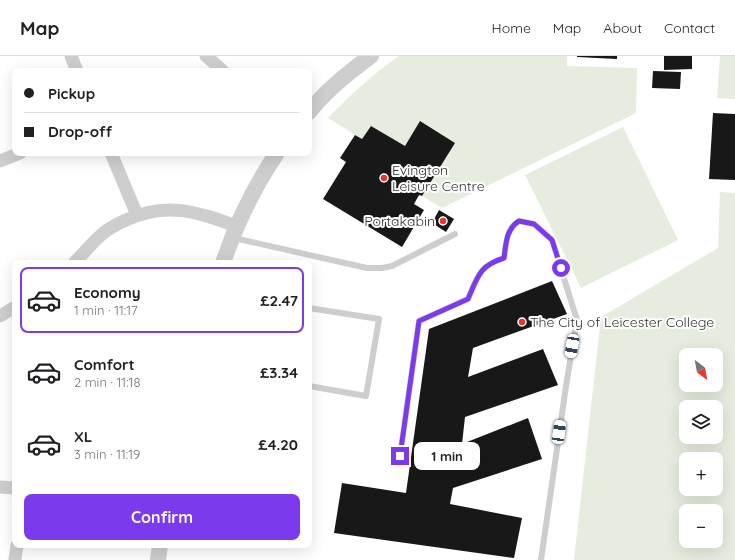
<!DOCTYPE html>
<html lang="en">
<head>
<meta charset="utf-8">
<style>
  :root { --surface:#fff; --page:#f6f6f6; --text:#202124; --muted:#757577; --line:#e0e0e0; --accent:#7c3aed }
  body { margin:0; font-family:Quicksand,sans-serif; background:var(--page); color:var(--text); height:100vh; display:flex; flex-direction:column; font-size:15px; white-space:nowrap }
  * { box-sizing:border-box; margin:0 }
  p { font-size:13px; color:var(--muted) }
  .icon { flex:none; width:22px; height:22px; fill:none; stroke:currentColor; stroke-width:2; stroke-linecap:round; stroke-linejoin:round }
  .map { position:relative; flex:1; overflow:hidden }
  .panel { position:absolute; left:12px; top:204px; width:300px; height:288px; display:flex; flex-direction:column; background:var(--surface); border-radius:8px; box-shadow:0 4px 16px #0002 }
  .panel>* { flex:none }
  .top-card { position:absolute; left:12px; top:12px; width:300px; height:88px; border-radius:8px; box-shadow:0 4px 16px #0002; display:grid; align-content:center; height:88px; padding:0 12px; background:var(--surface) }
  .needle { width:26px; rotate:148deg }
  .tools { position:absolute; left:679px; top:292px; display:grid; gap:8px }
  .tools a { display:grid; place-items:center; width:44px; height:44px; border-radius:8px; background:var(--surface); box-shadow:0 4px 16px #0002; font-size:20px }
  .end { position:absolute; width:18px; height:18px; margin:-9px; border:5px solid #7c3aed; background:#fff; box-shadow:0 0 0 2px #fff }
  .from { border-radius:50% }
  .bubble { position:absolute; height:28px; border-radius:8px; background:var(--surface); box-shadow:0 4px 16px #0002; font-size:13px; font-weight:800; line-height:28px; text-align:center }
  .car { position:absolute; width:12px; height:24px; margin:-12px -6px; border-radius:5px; box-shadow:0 0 3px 1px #0007; background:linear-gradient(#fff 24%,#345 0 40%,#fff 0 76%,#345 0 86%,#fff 0) }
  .top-card b { display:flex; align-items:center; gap:14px; height:38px; font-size:15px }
  .top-card b+b { border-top:1px solid var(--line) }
  .top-card i { width:10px; height:10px; background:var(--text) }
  ul { padding:7px 0 0; list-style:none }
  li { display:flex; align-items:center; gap:12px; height:66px; margin:0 8px 6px; padding:0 4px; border:2px solid transparent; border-radius:8px }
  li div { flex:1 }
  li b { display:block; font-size:15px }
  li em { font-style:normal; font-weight:800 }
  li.active { border-color:var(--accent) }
  li>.icon { width:36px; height:36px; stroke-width:1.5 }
  .button { display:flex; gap:8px; margin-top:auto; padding:8px 12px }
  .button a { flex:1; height:46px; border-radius:8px; background:var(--accent); color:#fff; font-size:16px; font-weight:800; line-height:46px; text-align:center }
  header { display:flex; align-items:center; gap:24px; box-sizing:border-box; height:56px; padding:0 20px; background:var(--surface); border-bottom:1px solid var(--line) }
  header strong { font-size:19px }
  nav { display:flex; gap:22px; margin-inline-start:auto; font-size:14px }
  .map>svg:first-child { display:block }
</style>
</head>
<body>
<header>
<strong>Map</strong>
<nav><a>Home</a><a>Map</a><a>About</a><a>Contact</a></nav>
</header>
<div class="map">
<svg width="735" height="504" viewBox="0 0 735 504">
  <rect width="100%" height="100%" fill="#fff"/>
  <g fill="#e6eddf" fill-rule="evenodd">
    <path d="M 399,0 L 567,0 L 567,10 L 637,12 L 636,57 L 442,152 L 422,140 L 454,86 L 420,65 L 405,90 L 371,70 L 362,83 L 328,62 C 350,39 373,18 399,0 Z"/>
    <polygon points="720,0 735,0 735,43 717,42"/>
    <polygon points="623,71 678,184 581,232 525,119"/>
    <path d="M 720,136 L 735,137 L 735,504 L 574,504 L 601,261 L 718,192 ZM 686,299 L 716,299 L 716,329 L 686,329 ZM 686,351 L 716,351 L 716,381 L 686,381 ZM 686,403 L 716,403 L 716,433 L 686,433 ZM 686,455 L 716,455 L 716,485 L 686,485 Z"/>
  </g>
  <g fill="#181818">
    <polygon points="577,0 617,0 617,3 577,1"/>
    <polygon points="664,0 692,0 692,13 664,14"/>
    <polygon points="653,15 681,16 680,33 652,32"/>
    <polygon points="713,57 735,58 735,124 709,123"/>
    <polygon points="420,65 455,87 422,140 419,139 414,148 424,154 402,191 323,143 346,106 340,102 355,79 362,83 371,70 405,90"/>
    <polygon points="439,154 454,163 446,176 432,167"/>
    <polygon points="552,225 567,258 473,292 468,321 543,293 558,329 465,361 462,388 528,362 542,403 453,432 450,448 522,462 514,502 334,477 342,427 406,437 429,273"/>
  </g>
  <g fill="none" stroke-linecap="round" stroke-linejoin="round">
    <g stroke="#cecece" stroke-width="6">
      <polyline points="234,182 367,212 382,212 392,210 455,178"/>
      <polyline points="309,252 379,263 366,340 309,330"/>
      <path d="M 400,400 L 419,265 L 468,243 C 478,220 479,210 504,202 C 506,188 506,173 519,165 L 534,168 L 552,184 L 577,264 L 566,330 L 541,504"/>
    </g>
    <g stroke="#cecece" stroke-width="13">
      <polyline points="71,0 77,15"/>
      <polyline points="206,0 223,15"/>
      <polyline points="111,97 137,159"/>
      <polyline points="0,105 20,97"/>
      <path d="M 74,207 C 83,198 91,188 100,180 C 107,173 117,168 126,164 C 167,145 197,156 236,170"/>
      <polyline points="0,260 15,251"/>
      <polyline points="0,431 15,432"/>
      <polyline points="15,504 17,489"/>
    </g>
    <g stroke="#cecece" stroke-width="16">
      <path d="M 309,56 C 326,34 349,16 371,0"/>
      <path d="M 223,207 C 236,168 254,131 277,97"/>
      <polyline points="158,504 160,489"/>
    </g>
  </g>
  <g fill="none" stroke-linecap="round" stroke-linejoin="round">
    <path stroke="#7c3aed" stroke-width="5" d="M 400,400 L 419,265 L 468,243 C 478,220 479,210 504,202 C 506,188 506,173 519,165 L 534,168 L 552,184 L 561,212"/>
  </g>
  <g fill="#e4373b" stroke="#fff" stroke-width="1.5">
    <circle cx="384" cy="122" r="4"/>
    <circle cx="443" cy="165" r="4"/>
    <circle cx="522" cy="266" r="4"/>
  </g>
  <g text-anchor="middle" stroke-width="4" stroke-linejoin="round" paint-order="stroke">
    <g font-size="14" fill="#313131" stroke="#fff" text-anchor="start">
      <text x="392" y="119">Evington<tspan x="392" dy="16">Leisure Centre</tspan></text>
      <text x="435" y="170" text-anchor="end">Portakabin</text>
      <text x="530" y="271">The City of Leicester College</text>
    </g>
  </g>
</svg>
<div class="tools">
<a><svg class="needle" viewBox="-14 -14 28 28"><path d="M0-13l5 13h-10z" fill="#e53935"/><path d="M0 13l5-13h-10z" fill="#757577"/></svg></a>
<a><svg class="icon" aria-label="layers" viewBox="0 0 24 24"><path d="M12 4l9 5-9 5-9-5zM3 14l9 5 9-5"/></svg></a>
<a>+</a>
<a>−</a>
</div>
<i class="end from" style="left:561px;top:212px"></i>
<i class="end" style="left:400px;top:400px"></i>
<div class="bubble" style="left:414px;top:386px;width:66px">1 min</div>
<i class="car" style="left:572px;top:290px;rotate:190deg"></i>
<i class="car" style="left:559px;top:376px;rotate:8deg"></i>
<div class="top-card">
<b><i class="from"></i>Pickup</b>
<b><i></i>Drop-off</b>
</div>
<section class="panel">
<ul>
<li class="active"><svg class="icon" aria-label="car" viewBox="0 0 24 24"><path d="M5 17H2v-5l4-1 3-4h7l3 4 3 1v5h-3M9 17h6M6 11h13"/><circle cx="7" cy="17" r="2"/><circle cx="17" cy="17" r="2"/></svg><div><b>Economy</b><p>1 min · 11:17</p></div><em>£2.47</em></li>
<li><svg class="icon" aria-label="car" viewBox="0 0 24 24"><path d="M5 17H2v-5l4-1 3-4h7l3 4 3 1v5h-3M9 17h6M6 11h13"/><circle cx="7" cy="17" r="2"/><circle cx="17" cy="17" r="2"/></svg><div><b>Comfort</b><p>2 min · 11:18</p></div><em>£3.34</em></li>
<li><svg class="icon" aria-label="car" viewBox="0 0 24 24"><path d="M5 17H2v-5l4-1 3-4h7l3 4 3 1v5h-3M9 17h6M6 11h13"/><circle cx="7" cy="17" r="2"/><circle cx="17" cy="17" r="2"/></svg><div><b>XL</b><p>3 min · 11:19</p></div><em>£4.20</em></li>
</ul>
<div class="button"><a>Confirm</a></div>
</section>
</div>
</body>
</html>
